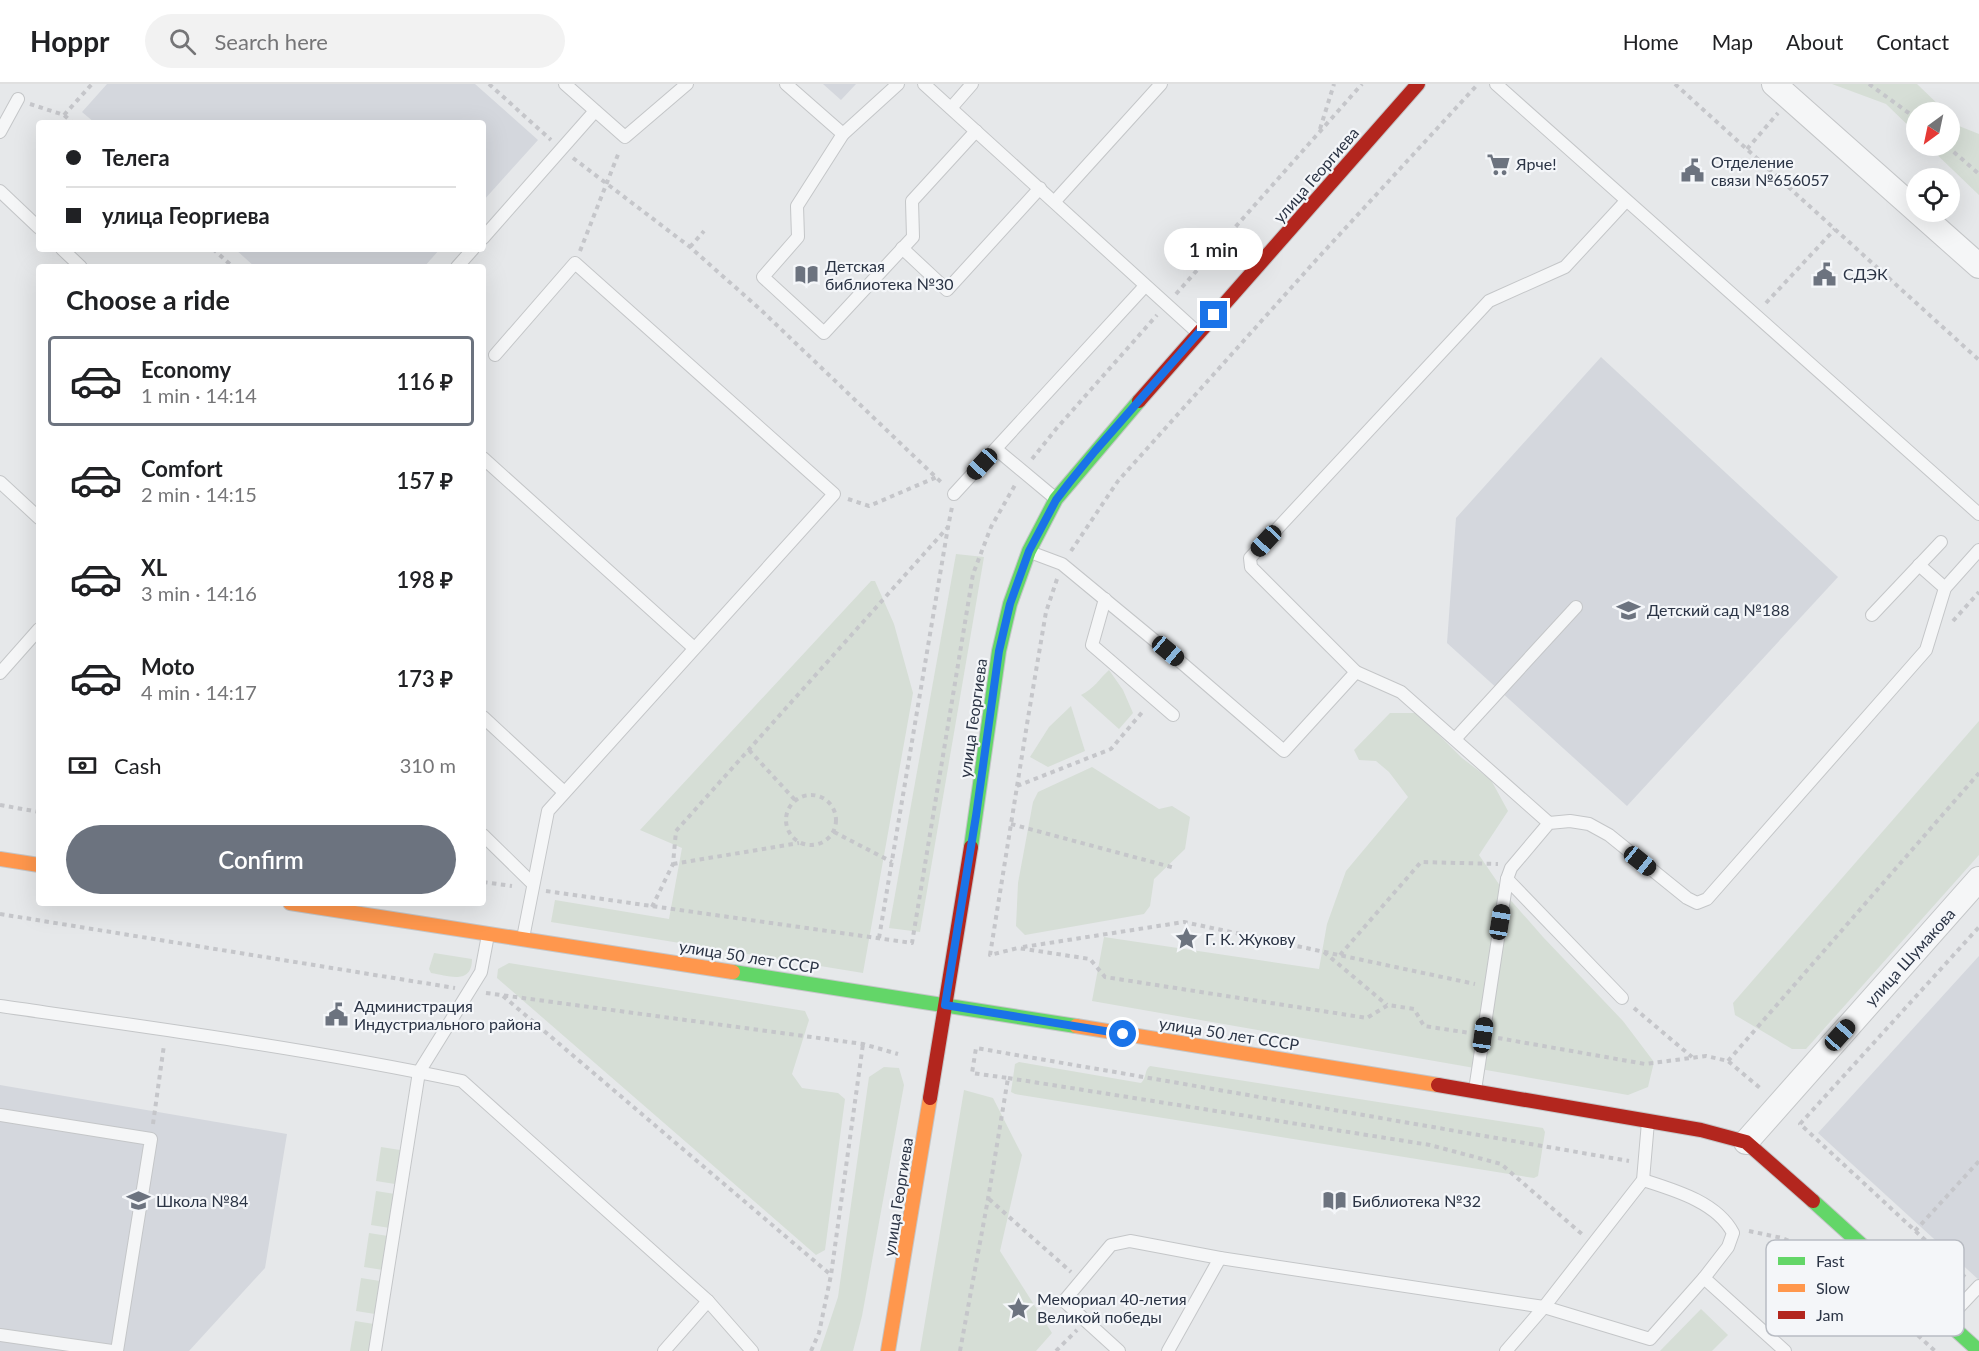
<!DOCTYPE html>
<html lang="en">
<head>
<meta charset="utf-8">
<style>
  :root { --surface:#fff; --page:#f2f2f2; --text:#202124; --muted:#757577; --line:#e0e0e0; --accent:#6c737f }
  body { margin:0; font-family:Lato,sans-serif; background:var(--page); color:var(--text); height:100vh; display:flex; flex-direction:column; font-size:22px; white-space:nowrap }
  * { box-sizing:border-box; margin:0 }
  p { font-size:20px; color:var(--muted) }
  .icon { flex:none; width:33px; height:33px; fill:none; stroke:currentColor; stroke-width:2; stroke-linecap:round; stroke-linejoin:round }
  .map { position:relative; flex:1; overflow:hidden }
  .details { position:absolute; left:36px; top:180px; width:450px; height:642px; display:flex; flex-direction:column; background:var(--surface); border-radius:6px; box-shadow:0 6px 24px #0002 }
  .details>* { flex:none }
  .hud { position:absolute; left:36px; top:36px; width:450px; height:132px; border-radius:6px; box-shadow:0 6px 24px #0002; display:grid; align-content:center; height:132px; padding:0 30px; background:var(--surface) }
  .needle { width:39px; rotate:213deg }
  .buttons { position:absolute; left:1906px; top:18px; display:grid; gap:12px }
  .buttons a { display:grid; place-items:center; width:54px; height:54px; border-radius:50%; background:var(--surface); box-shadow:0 6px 24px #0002; font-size:30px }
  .end { position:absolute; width:27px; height:27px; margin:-14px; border:8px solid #1a73e8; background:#fff; box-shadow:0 0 0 3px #fff }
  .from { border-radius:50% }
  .bubble { position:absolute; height:42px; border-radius:21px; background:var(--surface); box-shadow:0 6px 24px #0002; font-size:20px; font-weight:600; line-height:42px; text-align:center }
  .car { position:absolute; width:18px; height:36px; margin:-18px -9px; border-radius:8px; box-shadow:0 0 4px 2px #0007; background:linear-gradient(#222 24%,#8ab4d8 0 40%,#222 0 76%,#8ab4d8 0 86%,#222 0) }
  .hud b { display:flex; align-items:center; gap:21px; height:57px; font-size:22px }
  .hud b+b { border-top:2px solid var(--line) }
  .hud i { width:15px; height:15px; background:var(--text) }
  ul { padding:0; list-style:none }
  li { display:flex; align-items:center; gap:18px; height:90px; margin:0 12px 9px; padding:0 18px; border:3px solid transparent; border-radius:6px }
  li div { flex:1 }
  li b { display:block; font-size:22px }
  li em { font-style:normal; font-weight:600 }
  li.active { border-color:var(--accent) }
  li>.icon { width:54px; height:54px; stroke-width:1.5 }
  h2 { padding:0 30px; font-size:27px; line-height:72px }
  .pay { display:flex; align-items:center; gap:15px; height:66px; padding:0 30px; font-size:22px }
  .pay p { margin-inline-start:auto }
  .button { display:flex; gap:12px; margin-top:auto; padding:12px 30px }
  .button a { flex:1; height:69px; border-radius:36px; background:var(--accent); color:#fff; font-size:24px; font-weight:600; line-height:69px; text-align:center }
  header { display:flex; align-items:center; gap:36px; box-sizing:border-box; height:84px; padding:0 30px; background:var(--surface); border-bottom:2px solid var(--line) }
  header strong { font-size:28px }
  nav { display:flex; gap:33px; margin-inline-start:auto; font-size:21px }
  .search { width:420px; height:54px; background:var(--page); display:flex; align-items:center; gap:15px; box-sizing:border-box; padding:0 21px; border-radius:33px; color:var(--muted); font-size:22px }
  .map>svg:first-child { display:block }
</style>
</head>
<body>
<header>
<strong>Hoppr</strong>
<div class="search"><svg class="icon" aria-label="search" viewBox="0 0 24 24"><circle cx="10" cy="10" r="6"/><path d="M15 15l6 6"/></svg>Search here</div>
<nav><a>Home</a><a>Map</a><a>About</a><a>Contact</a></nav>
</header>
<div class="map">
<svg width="1979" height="1267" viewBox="0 0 1979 1267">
  <rect width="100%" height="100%" fill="#e6e8ea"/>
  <g fill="#d4d7dd">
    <polygon points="107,0 475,0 538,56 483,117 483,39 95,39 82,28"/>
    <polygon points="823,0 856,0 841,16"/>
    <polygon points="235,165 440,165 424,183 255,183"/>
    <polygon points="1601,273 1838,493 1627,722 1447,559 1456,434"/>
    <polygon points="1979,872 1979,1196 1818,1049"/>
    <polygon points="0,1001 287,1050 265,1184 189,1267 0,1267"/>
  </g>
  <g fill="#d6ded6">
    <polygon points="1832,0 1917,0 1946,28 1917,28 1917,50 1886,20"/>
    <polygon points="1950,33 1959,42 1979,50 1979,111 1928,62 1950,62"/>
    <polygon points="956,470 984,473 920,848 889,844"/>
    <polygon points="871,497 875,497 894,540 913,609 863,889 551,838 555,816 669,835 682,764 640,746"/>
    <path d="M 1109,586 L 1123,606 L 1133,629 L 1119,645 L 1081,611 C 1094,605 1099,595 1109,586 Z"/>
    <polygon points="1071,622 1085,667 1048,683 1030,673 1049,643"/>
    <polygon points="1390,629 1417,629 1462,674 1491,696 1508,727 1479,771 1507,812 1543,853 1623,937 1654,978 1648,1003 1628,1011 1092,917 1104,853 1319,885 1327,840 1346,787 1408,713 1389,688 1376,677 1359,676 1354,666"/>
    <polygon points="1979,637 1979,771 1806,965 1792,965 1735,931 1733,919"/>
    <polygon points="1092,683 1159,725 1172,722 1190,733 1185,765 1154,795 1150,822 1144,830 1025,851 1016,842 1018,799 1033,718 1038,708"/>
    <path d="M 434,869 L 472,875 C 472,901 449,892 431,889 L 429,885 Z"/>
    <polygon points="509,879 805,927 809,936 792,990 802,1004 838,1009 845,1015 825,1166 816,1171 497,894 498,885"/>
    <path d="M 1019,978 L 1141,999 C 1147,994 1144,986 1150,982 L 1543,1044 L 1545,1048 L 1538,1092 L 1534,1094 L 1015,1010 L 1011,1008 L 1015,980 Z"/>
    <polygon points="884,983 899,984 904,1001 862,1232 853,1267 820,1267 838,1213 869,993"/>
    <polygon points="964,1006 993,1014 1022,1071 1000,1167 1052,1249 1036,1267 920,1267"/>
    <polygon points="381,1063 400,1066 395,1100 376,1097"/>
    <polygon points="376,1107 395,1110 390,1144 371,1141"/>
    <polygon points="369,1149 388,1152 383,1186 364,1183"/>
    <polygon points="361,1194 380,1197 375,1230 356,1227"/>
    <polygon points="1701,1225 1728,1251 1712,1267 1660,1267"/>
    <polygon points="355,1237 374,1240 370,1267 350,1267"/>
  </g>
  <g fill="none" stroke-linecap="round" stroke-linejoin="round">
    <defs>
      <g id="lane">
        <polyline points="565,0 625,53 687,0"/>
        <polyline points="786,0 843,50"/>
        <polyline points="898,0 843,50 797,122 798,153 763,193 824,249 913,153 912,117 976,47"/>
        <polyline points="924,0 1197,248"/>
        <polyline points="1496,0 1979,430"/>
        <polyline points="951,24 972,0"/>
        <polyline points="0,48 18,15"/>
        <polyline points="0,107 39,144"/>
        <polyline points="1055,117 1161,0"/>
        <polyline points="483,154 595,27"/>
        <polyline points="902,164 947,206 1040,104"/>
        <polyline points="62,165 81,183"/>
        <polyline points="457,183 473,165"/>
        <polyline points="495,271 575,179 834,410 548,727 523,854"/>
        <polyline points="996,365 1056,415"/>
        <polyline points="483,374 694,564"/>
        <polyline points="0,398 39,434"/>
        <polyline points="954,410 1145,202"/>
        <polyline points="1030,468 1062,480 1183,580 1284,667 1356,588 1251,483 1250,474 1489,217 1565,183 1626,117"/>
        <polyline points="1919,481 1945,504"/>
        <polyline points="1105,515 1092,561 1173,631"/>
        <polyline points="1872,531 1941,458"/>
        <polyline points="1356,588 1401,608 1549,739"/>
        <polyline points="0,589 39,545"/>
        <polyline points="483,633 564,708"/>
        <polyline points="1455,655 1576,523"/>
        <polyline points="483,751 533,800"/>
        <polyline points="1507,795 1622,914"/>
        <path d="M 0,922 C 154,944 310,965 462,997 L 708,1217 L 752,1267"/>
        <polyline points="1475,1006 1507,795 1511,784 1549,739 1570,737 1589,740 1609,751 1687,814 1697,819 1707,815 1926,566 1945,504 1979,466"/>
        <polyline points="0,1031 151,1055 117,1267"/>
        <path d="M 1643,1096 C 1674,1106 1717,1118 1733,1149 L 1728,1163 L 1704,1194 L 1785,1267"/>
        <polyline points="1947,1236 1979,1202"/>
        <polyline points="0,1251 112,1267"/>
        <polyline points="375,1267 419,988 481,888 488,851"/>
        <polyline points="664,1267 708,1217"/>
        <polyline points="1119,1267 1064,1217 1111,1161 1130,1157 1220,1174"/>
        <polyline points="1168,1267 1220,1174 1544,1223 1650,1255 1704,1194"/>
        <polyline points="1506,1267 1544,1223 1643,1096 1648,1038"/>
      </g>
      <g id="street">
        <polyline points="1774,0 1979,182"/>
        <polyline points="1746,1058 1979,795"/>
      </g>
      <g id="fast">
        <polyline points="971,763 999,567 1010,520 1029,467 1056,415 1139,317"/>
        <polyline points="733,888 1076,942"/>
        <polyline points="1813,1117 1979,1267"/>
      </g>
      <g id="slow">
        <polyline points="0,775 39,781"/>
        <polyline points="290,819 733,888"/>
        <polyline points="1076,942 1438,1001"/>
        <polyline points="888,1267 930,1014"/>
      </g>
      <g id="jam">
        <polyline points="1139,317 1418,0"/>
        <polyline points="1438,1001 1701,1046 1746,1058 1813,1117"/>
        <polyline points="930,1014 971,763"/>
      </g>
    </defs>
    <use href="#lane" stroke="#c4c6c8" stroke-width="14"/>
    <use href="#street" stroke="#c4c6c8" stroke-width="26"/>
    <use href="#fast" stroke="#c4c6c8" stroke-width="16"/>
    <use href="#slow" stroke="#c4c6c8" stroke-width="16"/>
    <use href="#jam" stroke="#c4c6c8" stroke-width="16"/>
    <g stroke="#c5c6ca" stroke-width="4" stroke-dasharray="4.5 4.5" stroke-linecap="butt">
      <polyline points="489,0 551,56"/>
      <polyline points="1675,0 1979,276"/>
      <polyline points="1869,0 1917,35"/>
      <polyline points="30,20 64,31 73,39"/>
      <polyline points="64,31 92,0"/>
      <polyline points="1320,45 1334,0"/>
      <polyline points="1947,62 1979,90"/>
      <polyline points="1747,65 1778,29"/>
      <polyline points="573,74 690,163 762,227 943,400"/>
      <polyline points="690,163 704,147"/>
      <polyline points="213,165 233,183"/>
      <polyline points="580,167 619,68"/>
      <polyline points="1176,210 1362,0"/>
      <polyline points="1766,219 1835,145"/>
      <polyline points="1032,375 1056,345 1157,231"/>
      <polyline points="848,415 869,422 937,393"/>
      <polyline points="1071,467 1118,397 1317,175 1478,0"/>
      <polyline points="1057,495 1046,528 1028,634 990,871 1018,864 1090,875 1105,893 1367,934 1388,921 1414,925 1424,942 1470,949"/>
      <polyline points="1953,537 1979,508"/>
      <polyline points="749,666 795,716"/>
      <polyline points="1017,702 1111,665 1144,626"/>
      <circle cx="811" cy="736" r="25"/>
      <polyline points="0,721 39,728"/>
      <polyline points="1011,740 1175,784"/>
      <polyline points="834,748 892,778"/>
      <polyline points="673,780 799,759"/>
      <polyline points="483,798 512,802"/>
      <polyline points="546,807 912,859 973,490 991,443 1015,401"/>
      <polyline points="652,823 673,780 676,747 948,443 952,423"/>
      <polyline points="0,830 455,904"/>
      <polyline points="879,854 948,443"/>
      <polyline points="1023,863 1184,838 1475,900"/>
      <polyline points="1324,868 1387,921"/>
      <polyline points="1340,871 1421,778 1498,780"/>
      <polyline points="486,909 863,960 898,970"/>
      <polyline points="503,912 831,1191"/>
      <polyline points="1634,924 1692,973"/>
      <polyline points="1498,954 1645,980 1706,972 1728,977 1760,1004"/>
      <polyline points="1728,977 1979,689"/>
      <polyline points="1008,994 1430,1061 1501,1080 1583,1151"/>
      <polyline points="153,1040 164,961"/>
      <polyline points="989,1115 1071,1188"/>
      <polyline points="1749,1147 1782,1154 1837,1177"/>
      <polyline points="1915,1147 1979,1077"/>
      <polyline points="1965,1193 1800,1040 1979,843"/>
      <polyline points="1898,1233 1935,1267"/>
      <polyline points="811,1267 819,1249 831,1191 863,960"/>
      <polyline points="960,1267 988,1115 1008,994 972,989 976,964 1629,1077"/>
      <polyline points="1056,1267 1077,1246"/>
    </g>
    <use href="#lane" stroke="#f5f6f7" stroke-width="12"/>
    <use href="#street" stroke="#f5f6f7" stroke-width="24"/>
    <use href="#fast" stroke="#63d668" stroke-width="14"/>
    <use href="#slow" stroke="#ff974d" stroke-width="14"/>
    <use href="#jam" stroke="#b3261e" stroke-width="14"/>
  </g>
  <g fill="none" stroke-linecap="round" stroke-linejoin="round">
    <polyline stroke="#1a73e8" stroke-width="8" points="1123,950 945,921 976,732 999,567 1010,520 1029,467 1056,416 1069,399 1095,367 1214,231"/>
  </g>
  <defs>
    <symbol id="supermarket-bare" viewBox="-9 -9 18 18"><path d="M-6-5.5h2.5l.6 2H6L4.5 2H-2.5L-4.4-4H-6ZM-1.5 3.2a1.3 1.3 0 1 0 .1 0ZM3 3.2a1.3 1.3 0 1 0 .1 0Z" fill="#6c737f" stroke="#f4f6f9" stroke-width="2.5" paint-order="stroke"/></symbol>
    <symbol id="civic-bare" viewBox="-9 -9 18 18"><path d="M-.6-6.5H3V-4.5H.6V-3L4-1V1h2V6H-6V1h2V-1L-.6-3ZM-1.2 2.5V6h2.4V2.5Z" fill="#6c737f" stroke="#f4f6f9" stroke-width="2.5" paint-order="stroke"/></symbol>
    <symbol id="library-bare" viewBox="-9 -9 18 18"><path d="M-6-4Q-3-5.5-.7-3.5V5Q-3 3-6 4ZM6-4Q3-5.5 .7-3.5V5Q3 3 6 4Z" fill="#6c737f" stroke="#f4f6f9" stroke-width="2.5" paint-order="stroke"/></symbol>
    <symbol id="school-bare" viewBox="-9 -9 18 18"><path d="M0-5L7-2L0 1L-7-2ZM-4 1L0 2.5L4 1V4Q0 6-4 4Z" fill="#6c737f" stroke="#f4f6f9" stroke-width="2.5" paint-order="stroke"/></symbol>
    <symbol id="sight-bare" viewBox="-9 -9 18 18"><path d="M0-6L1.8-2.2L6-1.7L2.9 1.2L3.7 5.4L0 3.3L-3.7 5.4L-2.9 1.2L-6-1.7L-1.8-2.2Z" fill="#6c737f" stroke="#f4f6f9" stroke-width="2.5" paint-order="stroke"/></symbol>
  </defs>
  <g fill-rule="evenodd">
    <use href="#supermarket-bare" x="1482" y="64" width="33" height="33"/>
    <use href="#civic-bare" x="1676" y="70" width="33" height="33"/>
    <use href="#civic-bare" x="1808" y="174" width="33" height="33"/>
    <use href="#library-bare" x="790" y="174" width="33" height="33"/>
    <use href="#school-bare" x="1612" y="510" width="33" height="33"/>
    <use href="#sight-bare" x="1170" y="838" width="33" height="33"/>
    <use href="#civic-bare" x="320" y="914" width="33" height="33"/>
    <use href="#school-bare" x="122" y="1100" width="33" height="33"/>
    <use href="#library-bare" x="1318" y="1100" width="33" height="33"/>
    <use href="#sight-bare" x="1002" y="1208" width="33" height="33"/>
  </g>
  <g text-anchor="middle" stroke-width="4.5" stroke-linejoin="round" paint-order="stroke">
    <g font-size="16" fill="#2b3445" stroke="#f4f6f9" text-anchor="start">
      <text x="1711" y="84">Отделение<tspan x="1711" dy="18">связи №656057</tspan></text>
      <text x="1516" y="86">Ярче!</text>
      <text x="825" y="188">Детская<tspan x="825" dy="18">библиотека №30</tspan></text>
      <text x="1843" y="196">СДЭК</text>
      <text x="1647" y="532">Детский сад №188</text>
      <text x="1205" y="861">Г. К. Жукову</text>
      <text x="354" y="928">Администрация<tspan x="354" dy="18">Индустриального района</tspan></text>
      <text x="156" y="1123">Школа №84</text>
      <text x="1352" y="1123">Библиотека №32</text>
      <text x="1037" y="1221">Мемориал 40-летия<tspan x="1037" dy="18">Великой победы</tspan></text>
    </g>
    <g font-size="16" fill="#2b3445" stroke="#f4f6f9">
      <text transform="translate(1316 91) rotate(-49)" y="6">улица Георгиева</text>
      <text transform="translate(973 634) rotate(-82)" y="6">улица Георгиева</text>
      <text transform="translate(749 873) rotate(9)" y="6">улица 50 лет СССР</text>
      <text transform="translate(1910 873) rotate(-48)" y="6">улица Шумакова</text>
      <text transform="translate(1229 950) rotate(9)" y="6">улица 50 лет СССР</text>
      <text transform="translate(898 1113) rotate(-81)" y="6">улица Георгиева</text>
    </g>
  </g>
  <rect x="1766" y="1156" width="198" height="96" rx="9" fill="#f4f6f9" stroke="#b8bcc3" stroke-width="1.5"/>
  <rect x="1778" y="1173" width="27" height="8" fill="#63d668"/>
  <rect x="1778" y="1200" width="27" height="8" fill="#ff974d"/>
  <rect x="1778" y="1227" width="27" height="8" fill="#b3261e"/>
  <g font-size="16" fill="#2b3445">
    <text x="1816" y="1183">Fast</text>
    <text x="1816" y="1210">Slow</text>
    <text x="1816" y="1237">Jam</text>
  </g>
</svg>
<div class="buttons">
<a><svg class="needle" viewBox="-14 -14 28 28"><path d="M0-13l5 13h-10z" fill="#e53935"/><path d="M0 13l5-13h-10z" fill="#757577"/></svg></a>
<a><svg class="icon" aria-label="locate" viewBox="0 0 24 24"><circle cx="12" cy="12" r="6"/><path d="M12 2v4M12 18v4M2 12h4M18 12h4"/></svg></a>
</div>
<i class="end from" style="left:1123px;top:950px"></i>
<i class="end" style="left:1214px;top:231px"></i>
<div class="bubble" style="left:1164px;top:144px;width:99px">1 min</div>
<i class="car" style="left:982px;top:380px;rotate:223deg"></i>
<i class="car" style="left:1266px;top:457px;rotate:223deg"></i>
<i class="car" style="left:1168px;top:567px;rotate:130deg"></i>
<i class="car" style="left:1640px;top:777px;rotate:129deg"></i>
<i class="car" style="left:1500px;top:838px;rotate:9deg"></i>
<i class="car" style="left:1483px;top:951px;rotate:8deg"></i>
<i class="car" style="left:1840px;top:951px;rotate:42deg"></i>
<div class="hud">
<b><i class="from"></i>Телега</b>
<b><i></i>улица Георгиева</b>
</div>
<section class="details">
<h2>Choose a ride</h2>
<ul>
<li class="active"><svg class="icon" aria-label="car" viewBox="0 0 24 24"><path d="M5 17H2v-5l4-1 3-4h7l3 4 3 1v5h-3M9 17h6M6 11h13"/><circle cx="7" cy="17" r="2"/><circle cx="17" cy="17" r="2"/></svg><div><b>Economy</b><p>1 min · 14:14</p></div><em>116 ₽</em></li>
<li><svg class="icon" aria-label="car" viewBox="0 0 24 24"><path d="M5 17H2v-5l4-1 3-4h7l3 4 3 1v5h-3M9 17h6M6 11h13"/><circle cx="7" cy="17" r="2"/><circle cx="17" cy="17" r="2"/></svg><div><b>Comfort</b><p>2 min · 14:15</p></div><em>157 ₽</em></li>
<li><svg class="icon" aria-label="car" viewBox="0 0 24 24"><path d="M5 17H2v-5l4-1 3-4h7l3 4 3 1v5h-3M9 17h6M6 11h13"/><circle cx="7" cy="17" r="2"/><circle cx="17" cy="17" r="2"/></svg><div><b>XL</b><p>3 min · 14:16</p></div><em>198 ₽</em></li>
<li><svg class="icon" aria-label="car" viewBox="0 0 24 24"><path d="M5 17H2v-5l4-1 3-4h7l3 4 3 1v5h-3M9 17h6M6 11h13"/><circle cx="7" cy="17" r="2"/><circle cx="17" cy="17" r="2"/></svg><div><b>Moto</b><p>4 min · 14:17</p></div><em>173 ₽</em></li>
</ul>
<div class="pay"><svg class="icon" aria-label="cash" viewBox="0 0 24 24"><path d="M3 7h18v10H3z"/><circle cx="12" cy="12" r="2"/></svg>Cash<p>310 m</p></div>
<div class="button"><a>Confirm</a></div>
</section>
</div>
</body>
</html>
